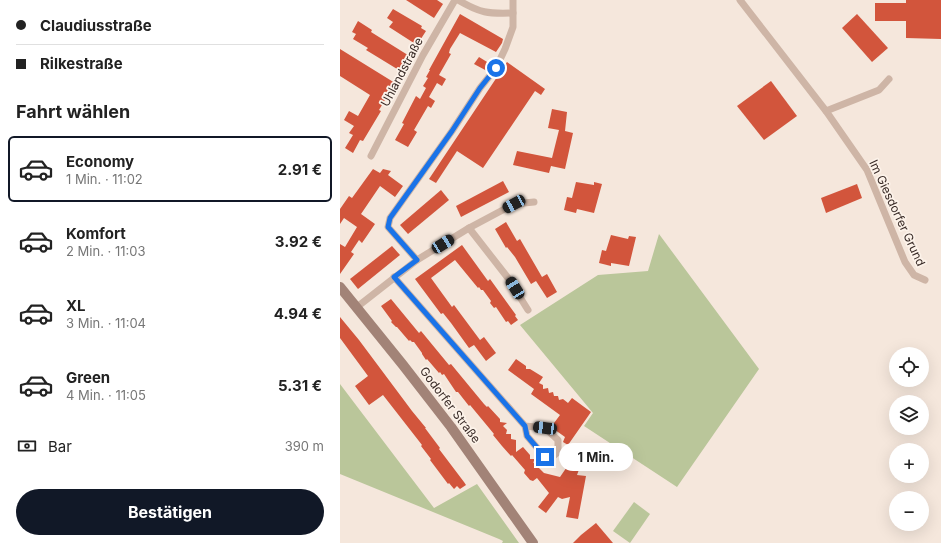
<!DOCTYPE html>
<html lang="de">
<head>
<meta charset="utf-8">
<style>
  :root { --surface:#fff; --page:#f2f2f2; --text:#222; --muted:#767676; --line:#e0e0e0; --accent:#111827 }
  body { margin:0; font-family:Inter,sans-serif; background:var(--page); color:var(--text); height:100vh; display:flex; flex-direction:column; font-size:15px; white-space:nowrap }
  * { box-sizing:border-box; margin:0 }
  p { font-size:13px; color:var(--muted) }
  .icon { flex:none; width:22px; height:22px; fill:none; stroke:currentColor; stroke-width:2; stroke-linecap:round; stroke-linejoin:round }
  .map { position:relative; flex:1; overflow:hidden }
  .panel { display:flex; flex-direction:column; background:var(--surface); width:340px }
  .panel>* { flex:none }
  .hud { display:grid; align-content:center; height:88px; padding:0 16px; background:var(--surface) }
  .controls { position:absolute; left:549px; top:347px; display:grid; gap:8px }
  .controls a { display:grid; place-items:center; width:40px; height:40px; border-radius:50%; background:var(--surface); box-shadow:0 4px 16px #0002; font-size:20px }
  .end { position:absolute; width:18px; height:18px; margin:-9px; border:5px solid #1a73e8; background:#fff; box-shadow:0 0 0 2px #fff }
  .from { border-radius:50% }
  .bubble { position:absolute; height:28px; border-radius:14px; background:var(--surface); box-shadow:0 4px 16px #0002; font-size:13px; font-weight:700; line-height:28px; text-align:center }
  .car { position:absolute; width:12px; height:24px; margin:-12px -6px; border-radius:5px; box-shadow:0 0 3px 1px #0007; background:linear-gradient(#222 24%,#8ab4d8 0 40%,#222 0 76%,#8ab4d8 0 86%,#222 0) }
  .hud b { display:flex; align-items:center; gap:14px; height:38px; font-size:15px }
  .hud b+b { border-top:1px solid var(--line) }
  .hud i { width:10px; height:10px; background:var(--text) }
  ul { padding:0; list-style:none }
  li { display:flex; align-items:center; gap:12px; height:66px; margin:0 8px 6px; padding:0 8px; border:2px solid transparent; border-radius:6px }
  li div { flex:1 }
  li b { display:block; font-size:15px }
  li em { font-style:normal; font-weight:700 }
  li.selected { border-color:var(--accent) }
  li>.icon { width:36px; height:36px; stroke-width:1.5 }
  h2 { padding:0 16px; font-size:18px; line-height:48px }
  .pay { display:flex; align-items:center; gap:10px; height:44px; padding:0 16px; font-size:15px }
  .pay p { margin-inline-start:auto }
  .cta { display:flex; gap:8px; margin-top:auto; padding:8px 16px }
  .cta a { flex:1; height:46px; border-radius:24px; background:var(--accent); color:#fff; font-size:16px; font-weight:700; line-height:46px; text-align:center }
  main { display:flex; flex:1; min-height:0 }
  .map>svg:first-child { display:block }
</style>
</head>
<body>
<main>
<section class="panel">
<div class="hud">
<b><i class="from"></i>Claudiusstraße</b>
<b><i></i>Rilkestraße</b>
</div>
<h2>Fahrt wählen</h2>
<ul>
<li class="selected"><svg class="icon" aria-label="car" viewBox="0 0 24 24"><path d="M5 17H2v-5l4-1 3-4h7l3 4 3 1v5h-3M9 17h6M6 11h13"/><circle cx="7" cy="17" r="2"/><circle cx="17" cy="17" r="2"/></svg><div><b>Economy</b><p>1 Min. · 11:02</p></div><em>2.91 €</em></li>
<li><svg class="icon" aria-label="car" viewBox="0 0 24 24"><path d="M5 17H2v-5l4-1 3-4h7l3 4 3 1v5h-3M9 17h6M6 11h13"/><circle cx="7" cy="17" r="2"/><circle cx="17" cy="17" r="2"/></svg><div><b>Komfort</b><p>2 Min. · 11:03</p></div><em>3.92 €</em></li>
<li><svg class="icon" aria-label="car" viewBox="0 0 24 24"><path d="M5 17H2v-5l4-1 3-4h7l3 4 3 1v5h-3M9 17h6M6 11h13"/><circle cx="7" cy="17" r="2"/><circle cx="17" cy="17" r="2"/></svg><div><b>XL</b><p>3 Min. · 11:04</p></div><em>4.94 €</em></li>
<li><svg class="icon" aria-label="car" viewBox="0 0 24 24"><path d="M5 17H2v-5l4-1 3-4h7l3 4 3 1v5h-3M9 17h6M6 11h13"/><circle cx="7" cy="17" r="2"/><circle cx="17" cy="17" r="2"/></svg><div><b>Green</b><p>4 Min. · 11:05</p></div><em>5.31 €</em></li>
</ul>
<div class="pay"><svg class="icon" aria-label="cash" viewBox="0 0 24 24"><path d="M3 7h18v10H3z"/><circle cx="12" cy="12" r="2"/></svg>Bar<p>390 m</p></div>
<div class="cta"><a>Bestätigen</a></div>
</section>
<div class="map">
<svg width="601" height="543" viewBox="0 0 601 543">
  <rect width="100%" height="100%" fill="#f5e7dc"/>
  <g fill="#bac69a">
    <polygon points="319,234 419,369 337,487 244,426 253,413 180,325 258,275 308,271"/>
    <polygon points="0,384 94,508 137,484 179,543 162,543 163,541 159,539 0,474"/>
    <polygon points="294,502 310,514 290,543 273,531"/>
  </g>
  <g fill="#d2553c">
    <polygon points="66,0 97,0 103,4 94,18"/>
    <polygon points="566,0 601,0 601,39 566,38 566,21 535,21 535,3 566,3"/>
    <polygon points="53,9 82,26 81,28 86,31 77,45 49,27 53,22 47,18"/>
    <polygon points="120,14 163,39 162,43 156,52 120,33 110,49 109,53 111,54 99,75 106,79 102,86 97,83 89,97 95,101 91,108 88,106 74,130 77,132 68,147 55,140 64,124 62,123 76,96 80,99 86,88 83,86 88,78 86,77 90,70 89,70"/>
    <polygon points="517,14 548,48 532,62 502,28"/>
    <polygon points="18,21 32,30 31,32 71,57 62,72 26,50 28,48 13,39 16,34 12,32"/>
    <polygon points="0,49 55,83 39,110 41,111 23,141 20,140 13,153 5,148 13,135 9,133 14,126 4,120 9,111 18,116 30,95 0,76"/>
    <polygon points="139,57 152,65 147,71 134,64"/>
    <polygon points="167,62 205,89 201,95 195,91 143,168 117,151 96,183 89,179 157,77 156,76"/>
    <polygon points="431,81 457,116 424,140 397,106"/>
    <polygon points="212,109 227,112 225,131 233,133 225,169 211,166 209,173 173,165 177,151 212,158 219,130 208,128"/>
    <polygon points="33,169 40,173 43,169 51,171 48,175 63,186 55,197 40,186 21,214 35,224 22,243 19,240 11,252 14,254 0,274 0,244 5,247 17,227 4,218 0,224 0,209 9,196 12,198"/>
    <polygon points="163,181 169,192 121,217 116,206"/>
    <polygon points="236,182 254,185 254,182 262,184 254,213 237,209 236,213 224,210 227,197 232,198"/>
    <polygon points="517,184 522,198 486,213 481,198"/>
    <polygon points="101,190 109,200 68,234 60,225"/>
    <polygon points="166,222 177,241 180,239 202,277 207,274 217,292 207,298 196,281 191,284 175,257 167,247 166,248 155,229"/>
    <polygon points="271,235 288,239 289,236 296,237 289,266 271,263 271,266 259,263 262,250 266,251"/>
    <polygon points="122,245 148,281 150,279 176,315 175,316 178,320 171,325 168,321 166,322 156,307 154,308 150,303 151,301 143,290 141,290 139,287 138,288 115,260 91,278 112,307 114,305 140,340 144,337 156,353 146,361 134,345 129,348 111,323 103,313 101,314 75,279"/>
    <polygon points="52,246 60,255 18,289 10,279"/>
    <polygon points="51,299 79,333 81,331 109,365 111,364 144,404 147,407 148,406 160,419 160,422 167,423 163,426 167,430 166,434 171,434 171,439 176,440 176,452 183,447 190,455 190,459 198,459 193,462 204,473 220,477 233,458 241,464 237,475 246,476 238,519 226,517 230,497 222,499 218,497 206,513 198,507 209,493 197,478 193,481 190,480 184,473 185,470 172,455 171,456 162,446 153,435 154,434 130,405 129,406 118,392 116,392 104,374 102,375 100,372 99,373 87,359 86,360 82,354 82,353 74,342 72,342 70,340 69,341 57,327 56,327 51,322 52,321 41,306"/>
    <polygon points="0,317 19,340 72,411 86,428 85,428 100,448 99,449 124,482 126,485 120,489 117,486 114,489 109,483 108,484 90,460 91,459 81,446 82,445 43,395 29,405 15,386 28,376 0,338"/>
    <polygon points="176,359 186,366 186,369 190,369 203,377 199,383 203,385 203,389 208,388 209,393 213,392 214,396 218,396 219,400 223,399 228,403 232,398 251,412 228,445 223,442 225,437 211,427 220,415 191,394 194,389 168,370"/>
    <polygon points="256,523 273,543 233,543 241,535"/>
  </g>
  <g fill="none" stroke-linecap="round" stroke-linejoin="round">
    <g stroke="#ceb5a6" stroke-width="7">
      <path d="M 118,0 C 140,13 148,14 173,13"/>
      <polyline points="400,0 486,111 527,170 565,262 574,275 585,280"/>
      <polyline points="486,111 539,90 549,79"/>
      <polyline points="31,156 83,55 115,0"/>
      <polyline points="129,228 168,278 188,310"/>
      <polyline points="77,260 48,227 50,218 112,131 140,88 156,68 165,49 173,27 173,0"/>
      <polyline points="54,277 185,426 187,436 205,457 212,457 218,452 218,440 205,428 185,426"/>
      <polyline points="17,307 77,260 129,228 174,204 194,202"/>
    </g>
    <polyline stroke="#a28377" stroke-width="10" points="0,287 63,365 111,427 193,543"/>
  </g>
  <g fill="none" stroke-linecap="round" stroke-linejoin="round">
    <polyline stroke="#1a73e8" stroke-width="5" points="156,68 140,88 112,131 50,218 48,227 77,260 54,277 185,426 187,436 205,457"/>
  </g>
  <g text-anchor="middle" stroke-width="3.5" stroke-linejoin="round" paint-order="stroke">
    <g font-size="12" fill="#3a2c28" stroke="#fcf2e9">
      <text transform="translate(62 72) rotate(-62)" y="4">Uhlandstraße</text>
      <text transform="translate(557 213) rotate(65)" y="4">Im Giesdorfer Grund</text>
      <text transform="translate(110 405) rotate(53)" y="4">Godorfer Straße</text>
    </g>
  </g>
</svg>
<div class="controls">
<a><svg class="icon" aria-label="locate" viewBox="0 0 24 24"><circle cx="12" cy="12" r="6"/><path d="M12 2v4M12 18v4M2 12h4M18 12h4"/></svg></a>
<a><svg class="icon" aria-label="layers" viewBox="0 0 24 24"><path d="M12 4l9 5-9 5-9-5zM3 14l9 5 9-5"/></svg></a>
<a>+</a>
<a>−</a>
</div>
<i class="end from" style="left:156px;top:68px"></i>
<i class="end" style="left:205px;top:457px"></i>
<div class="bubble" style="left:219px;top:443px;width:74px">1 Min.</div>
<i class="car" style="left:174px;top:204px;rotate:242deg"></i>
<i class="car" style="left:103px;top:244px;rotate:58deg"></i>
<i class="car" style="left:175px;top:288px;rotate:328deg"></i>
<i class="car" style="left:205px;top:428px;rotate:277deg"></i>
</div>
</main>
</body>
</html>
